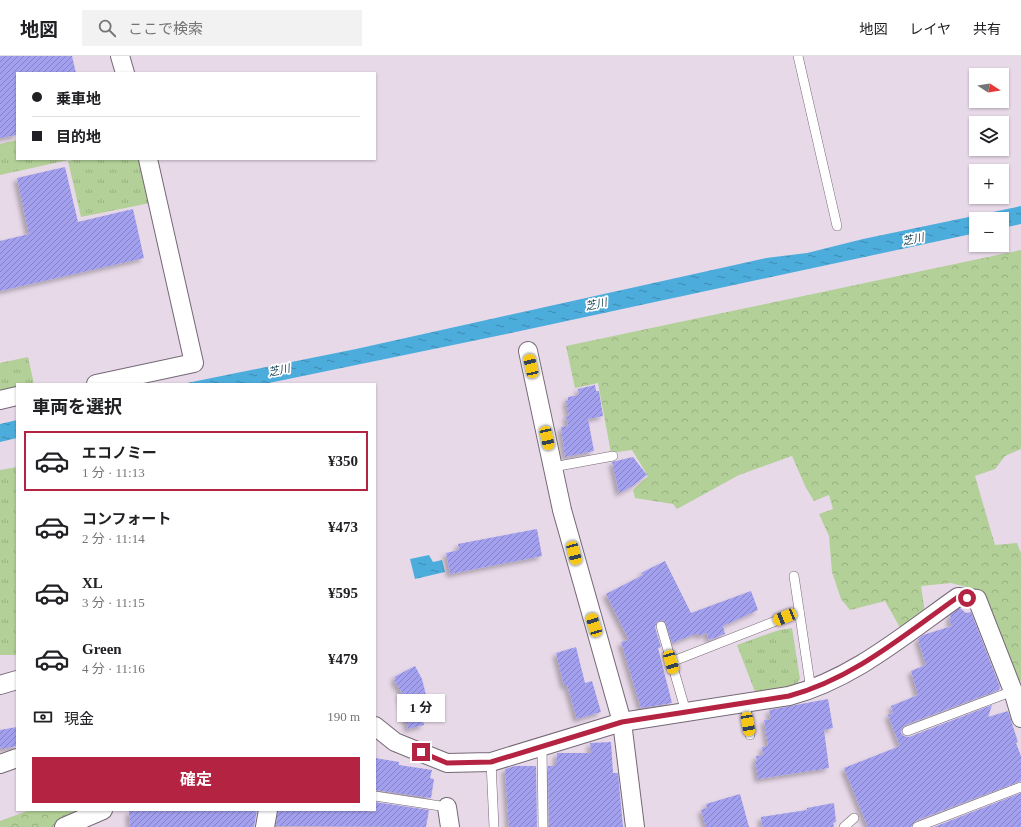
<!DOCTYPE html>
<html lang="ja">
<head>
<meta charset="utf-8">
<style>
  :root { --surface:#fff; --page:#f2f2f2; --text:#202124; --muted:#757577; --line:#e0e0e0; --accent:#b52342 }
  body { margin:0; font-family:"Times New Roman","Noto Sans JP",serif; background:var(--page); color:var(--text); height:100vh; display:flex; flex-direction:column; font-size:15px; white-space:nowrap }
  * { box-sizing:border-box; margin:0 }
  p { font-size:13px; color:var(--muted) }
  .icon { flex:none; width:22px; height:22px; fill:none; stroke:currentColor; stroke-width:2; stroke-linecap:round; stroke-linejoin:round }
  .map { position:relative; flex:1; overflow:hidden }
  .sheet { position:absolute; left:16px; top:327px; width:360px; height:428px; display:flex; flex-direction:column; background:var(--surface); border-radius:0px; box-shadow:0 1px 3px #0004 }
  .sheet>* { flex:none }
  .top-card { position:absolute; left:16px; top:16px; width:360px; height:88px; border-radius:0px; box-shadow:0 1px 3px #0004; display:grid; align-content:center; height:88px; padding:0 16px; background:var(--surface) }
  .needle { width:26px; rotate:102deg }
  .controls { position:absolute; left:969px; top:12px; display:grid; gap:8px }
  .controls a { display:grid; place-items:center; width:40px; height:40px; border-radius:0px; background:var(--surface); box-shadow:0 1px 3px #0004; font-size:20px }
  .end { position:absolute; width:18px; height:18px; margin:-9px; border:5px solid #b52342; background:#fff; box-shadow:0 0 0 2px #fff }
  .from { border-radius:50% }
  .bubble { position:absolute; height:28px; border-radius:0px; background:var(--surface); box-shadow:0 1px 3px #0004; font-size:13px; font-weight:700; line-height:28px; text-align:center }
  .car { position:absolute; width:12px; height:24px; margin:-12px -6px; border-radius:5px; box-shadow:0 0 3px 1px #0007; background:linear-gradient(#f5c518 24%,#345 0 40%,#f5c518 0 76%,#345 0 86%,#f5c518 0) }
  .top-card b { display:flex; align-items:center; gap:14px; height:38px; font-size:15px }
  .top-card b+b { border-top:1px solid var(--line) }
  .top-card i { width:10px; height:10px; background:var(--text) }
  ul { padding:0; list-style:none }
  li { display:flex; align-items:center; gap:12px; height:60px; margin:0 8px 6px; padding:0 8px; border:2px solid transparent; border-radius:0px }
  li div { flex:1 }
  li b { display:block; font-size:15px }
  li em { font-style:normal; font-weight:700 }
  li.selected { border-color:var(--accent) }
  li>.icon { width:36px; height:36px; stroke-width:1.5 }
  h2 { padding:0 16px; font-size:18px; line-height:48px }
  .pay { display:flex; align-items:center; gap:10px; height:44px; padding:0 16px; font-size:15px }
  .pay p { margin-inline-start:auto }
  .button { display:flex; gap:8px; margin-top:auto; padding:8px 16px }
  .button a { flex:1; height:46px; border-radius:0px; background:var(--accent); color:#fff; font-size:16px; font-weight:700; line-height:46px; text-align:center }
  header { display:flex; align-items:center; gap:24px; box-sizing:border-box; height:56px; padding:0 20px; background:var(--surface); border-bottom:1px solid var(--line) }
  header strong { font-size:19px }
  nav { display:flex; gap:22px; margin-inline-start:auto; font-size:14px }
  .search { width:280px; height:36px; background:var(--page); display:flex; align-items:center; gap:10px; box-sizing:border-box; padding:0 14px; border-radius:0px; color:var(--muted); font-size:15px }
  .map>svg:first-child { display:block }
</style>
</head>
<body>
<header>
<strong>地図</strong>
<div class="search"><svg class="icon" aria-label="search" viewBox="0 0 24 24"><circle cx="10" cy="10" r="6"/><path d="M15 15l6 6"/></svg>ここで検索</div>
<nav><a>地図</a><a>レイヤ</a><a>共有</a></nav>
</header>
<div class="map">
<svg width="1021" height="771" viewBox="0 0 1021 771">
  <defs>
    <pattern id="grass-tufts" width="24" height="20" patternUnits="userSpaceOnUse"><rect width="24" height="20" fill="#b2d097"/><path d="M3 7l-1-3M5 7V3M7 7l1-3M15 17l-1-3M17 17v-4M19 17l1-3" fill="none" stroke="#98b181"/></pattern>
    <pattern id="forest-crowns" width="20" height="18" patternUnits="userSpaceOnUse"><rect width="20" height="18" fill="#b2d097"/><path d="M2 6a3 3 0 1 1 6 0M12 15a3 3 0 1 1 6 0" fill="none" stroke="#98b181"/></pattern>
    <pattern id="water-ripples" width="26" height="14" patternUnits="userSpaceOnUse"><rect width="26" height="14" fill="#4caddc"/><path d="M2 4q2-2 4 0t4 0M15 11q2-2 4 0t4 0" fill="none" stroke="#3e8bb1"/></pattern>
    <pattern id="building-hatch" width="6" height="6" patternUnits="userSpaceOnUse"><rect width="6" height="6" fill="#a2a0ef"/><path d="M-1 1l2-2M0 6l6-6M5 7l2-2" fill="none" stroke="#8381c0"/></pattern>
    <filter id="shadow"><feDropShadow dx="-3.5" dy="3.5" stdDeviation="2" flood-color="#0004"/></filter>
  </defs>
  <rect width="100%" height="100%" fill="#e8d9e9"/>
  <g fill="url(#grass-tufts)">
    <polygon points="17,84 17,103 73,103 0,119 0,88"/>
    <polygon points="78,103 141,103 150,147 81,161 68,105"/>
    <polygon points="28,301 34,328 17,328 17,333 0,337 0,307"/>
    <polygon points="17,411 17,599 0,599 0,414"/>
    <polygon points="792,572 800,623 792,634 757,641 737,589 779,574"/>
  </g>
  <g fill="url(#forest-crowns)">
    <polygon points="1021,194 1021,393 1005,400 995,413 975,420 995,489 1017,487 1021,497 1021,625 1015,627 978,534 951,527 921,530 925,557 902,575 885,545 850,554 841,543 832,516 829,480 819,458 833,453 829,439 814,445 806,432 792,400 739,419 677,453 673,448 635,442 633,434 648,420 632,394 611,397 598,327 575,332 566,290"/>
    <polygon points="30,754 92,754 53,771 0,771 0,765"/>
  </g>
  <g fill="url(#water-ripples)">
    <polygon points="1021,150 1021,168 1002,172 1002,163 976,163 976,177 511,277 264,328 182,328 356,293 766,202 807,197 863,183"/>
    <polygon points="17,364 17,382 0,386 0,368"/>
    <polygon points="429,499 433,506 442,504 445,516 415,523 410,503"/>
  </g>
  <g fill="url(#building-hatch)" filter="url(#shadow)">
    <polygon points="0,0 72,0 76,17 17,17 17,79 0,82"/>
    <polygon points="65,111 78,166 133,153 144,202 0,235 0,185 29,178 17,122"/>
    <polygon points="595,329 596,335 599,335 603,360 588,363 594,395 565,401 561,371 568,370 566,360 569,359 566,345 568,345 568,341 579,339 578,333"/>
    <polygon points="633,401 647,419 631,431 619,437 612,406"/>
    <polygon points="537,473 542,500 450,518 446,497 459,494 458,488"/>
    <polygon points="665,505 691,557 751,535 758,554 723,570 725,578 709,584 707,577 699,580 698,577 672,587 665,566 662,564 657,566 655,571 661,591 658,592 672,647 641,652 621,586 629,584 606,538 643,519 641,517"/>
    <polygon points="960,552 966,557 971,556 1000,631 999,634 905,669 902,672 901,677 904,680 909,681 992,649 988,661 1008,655 1018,686 1016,687 1021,700 1021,725 915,765 911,771 868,771 844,712 900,690 888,659 893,657 891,650 918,639 911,615 926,609 918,583 923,579 952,570 949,563 951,562 950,559"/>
    <polygon points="576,591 585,627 592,625 601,656 577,663 567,629 564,630 556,597"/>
    <polygon points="415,610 422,623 431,659 422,661 424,669 408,673 400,638 402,637 394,624 396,623 394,621"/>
    <polygon points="828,643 833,672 824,674 829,712 758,723 755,705 757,705 756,700 763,699 762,691 768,690 764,664 771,663 769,654"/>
    <polygon points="17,671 17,690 2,693 0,691 0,674"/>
    <polygon points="611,686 613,717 618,717 623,771 549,771 548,710 556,710 557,697 591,697 590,687"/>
    <polygon points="375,702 399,706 399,709 432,714 430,722 434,723 431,742 375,734"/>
    <polygon points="515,710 536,710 537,771 509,771 505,713"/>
    <polygon points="1021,737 1021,771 934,771"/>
    <polygon points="740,738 749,771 706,771 701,754 707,752 706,748"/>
    <polygon points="375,746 429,754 426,771 276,770 278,754 358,754 375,756"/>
    <polygon points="834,747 836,766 833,767 834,771 762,771 761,761 807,754 807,752"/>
    <polygon points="168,754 257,754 254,771 130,771 129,755"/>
  </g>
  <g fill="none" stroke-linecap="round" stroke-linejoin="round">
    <defs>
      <g id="lane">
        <polyline points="798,0 837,170"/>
        <polyline points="553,411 613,400"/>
        <polyline points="794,520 811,634"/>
        <polyline points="661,570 686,656"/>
        <polyline points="671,606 799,556"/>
        <polyline points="745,647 750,679"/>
        <polyline points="907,675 1013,635"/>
        <polyline points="542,690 543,771"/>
        <polyline points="491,706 494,771"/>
        <polyline points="375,740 447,751"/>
        <polyline points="844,771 854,762"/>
        <polyline points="917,771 1021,731"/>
      </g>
      <g id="street">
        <polyline points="120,0 125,17"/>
        <polyline points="528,295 562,454 622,666 635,771"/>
        <polyline points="96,328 194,307 148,103"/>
        <polyline points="0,344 17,340"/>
        <polyline points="0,629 17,624"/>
        <path d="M 375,670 L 395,686 L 447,707 L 491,706 L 622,666 L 789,640 C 853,623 904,579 958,541 L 977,543 L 1013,635 L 1021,662"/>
        <polyline points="0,708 17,702"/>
        <polyline points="447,751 450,771"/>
        <polyline points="64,771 103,754"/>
        <polyline points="265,771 268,754"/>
      </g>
    </defs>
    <use href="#lane" stroke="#756876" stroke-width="10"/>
    <use href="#street" stroke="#756876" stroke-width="20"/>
    <use href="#lane" stroke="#fff" stroke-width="9"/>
    <use href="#street" stroke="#fff" stroke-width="18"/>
  </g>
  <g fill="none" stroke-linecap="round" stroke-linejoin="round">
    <path stroke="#b52342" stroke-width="5" d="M 421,696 L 447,707 L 491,706 L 622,666 L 789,640 C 853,623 904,579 958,541 L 967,542"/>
  </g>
  <g text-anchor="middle" stroke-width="3.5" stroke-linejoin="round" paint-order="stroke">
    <g font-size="11" font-style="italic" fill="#1d465a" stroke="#fff">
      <text transform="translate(913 183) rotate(-12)" y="4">芝川</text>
      <text transform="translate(596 248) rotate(-12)" y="4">芝川</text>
      <text transform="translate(279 314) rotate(-12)" y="4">芝川</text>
    </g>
  </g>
</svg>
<div class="controls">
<a><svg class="needle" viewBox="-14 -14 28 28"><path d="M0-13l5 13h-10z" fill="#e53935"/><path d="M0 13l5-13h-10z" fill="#757577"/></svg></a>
<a><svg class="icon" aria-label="layers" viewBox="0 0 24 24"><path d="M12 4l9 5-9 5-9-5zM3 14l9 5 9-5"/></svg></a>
<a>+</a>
<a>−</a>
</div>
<i class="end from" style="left:967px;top:542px"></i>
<i class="end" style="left:421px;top:696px"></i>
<div class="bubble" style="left:397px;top:638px;width:48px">1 分</div>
<i class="car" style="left:531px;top:310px;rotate:347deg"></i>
<i class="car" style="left:547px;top:382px;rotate:168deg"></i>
<i class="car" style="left:574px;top:497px;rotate:165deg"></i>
<i class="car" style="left:785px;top:561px;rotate:248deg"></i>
<i class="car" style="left:594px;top:569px;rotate:343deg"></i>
<i class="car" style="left:671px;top:606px;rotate:164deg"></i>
<i class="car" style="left:748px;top:668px;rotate:170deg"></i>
<div class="top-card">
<b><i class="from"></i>乗車地</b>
<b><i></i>目的地</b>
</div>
<section class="sheet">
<h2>車両を選択</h2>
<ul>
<li class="selected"><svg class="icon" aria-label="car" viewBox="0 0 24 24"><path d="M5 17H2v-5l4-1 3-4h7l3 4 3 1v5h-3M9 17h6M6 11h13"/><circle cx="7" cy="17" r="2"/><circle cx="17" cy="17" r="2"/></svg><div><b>エコノミー</b><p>1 分 · 11:13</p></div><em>¥350</em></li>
<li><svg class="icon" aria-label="car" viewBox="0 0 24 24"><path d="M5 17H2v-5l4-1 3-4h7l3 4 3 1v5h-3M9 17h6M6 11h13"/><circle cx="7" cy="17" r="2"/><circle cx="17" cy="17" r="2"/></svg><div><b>コンフォート</b><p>2 分 · 11:14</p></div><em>¥473</em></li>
<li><svg class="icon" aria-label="car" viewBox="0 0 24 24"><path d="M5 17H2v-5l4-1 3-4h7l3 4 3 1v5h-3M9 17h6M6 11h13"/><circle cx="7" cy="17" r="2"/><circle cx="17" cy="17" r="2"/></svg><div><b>XL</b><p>3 分 · 11:15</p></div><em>¥595</em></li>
<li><svg class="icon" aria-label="car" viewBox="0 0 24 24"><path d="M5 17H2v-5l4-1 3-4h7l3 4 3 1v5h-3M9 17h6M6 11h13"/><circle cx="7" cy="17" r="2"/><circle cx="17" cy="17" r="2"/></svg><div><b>Green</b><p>4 分 · 11:16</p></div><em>¥479</em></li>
</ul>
<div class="pay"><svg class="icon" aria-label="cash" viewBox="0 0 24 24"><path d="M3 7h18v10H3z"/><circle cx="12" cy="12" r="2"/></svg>現金<p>190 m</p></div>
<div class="button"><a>確定</a></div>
</section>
</div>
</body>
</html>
